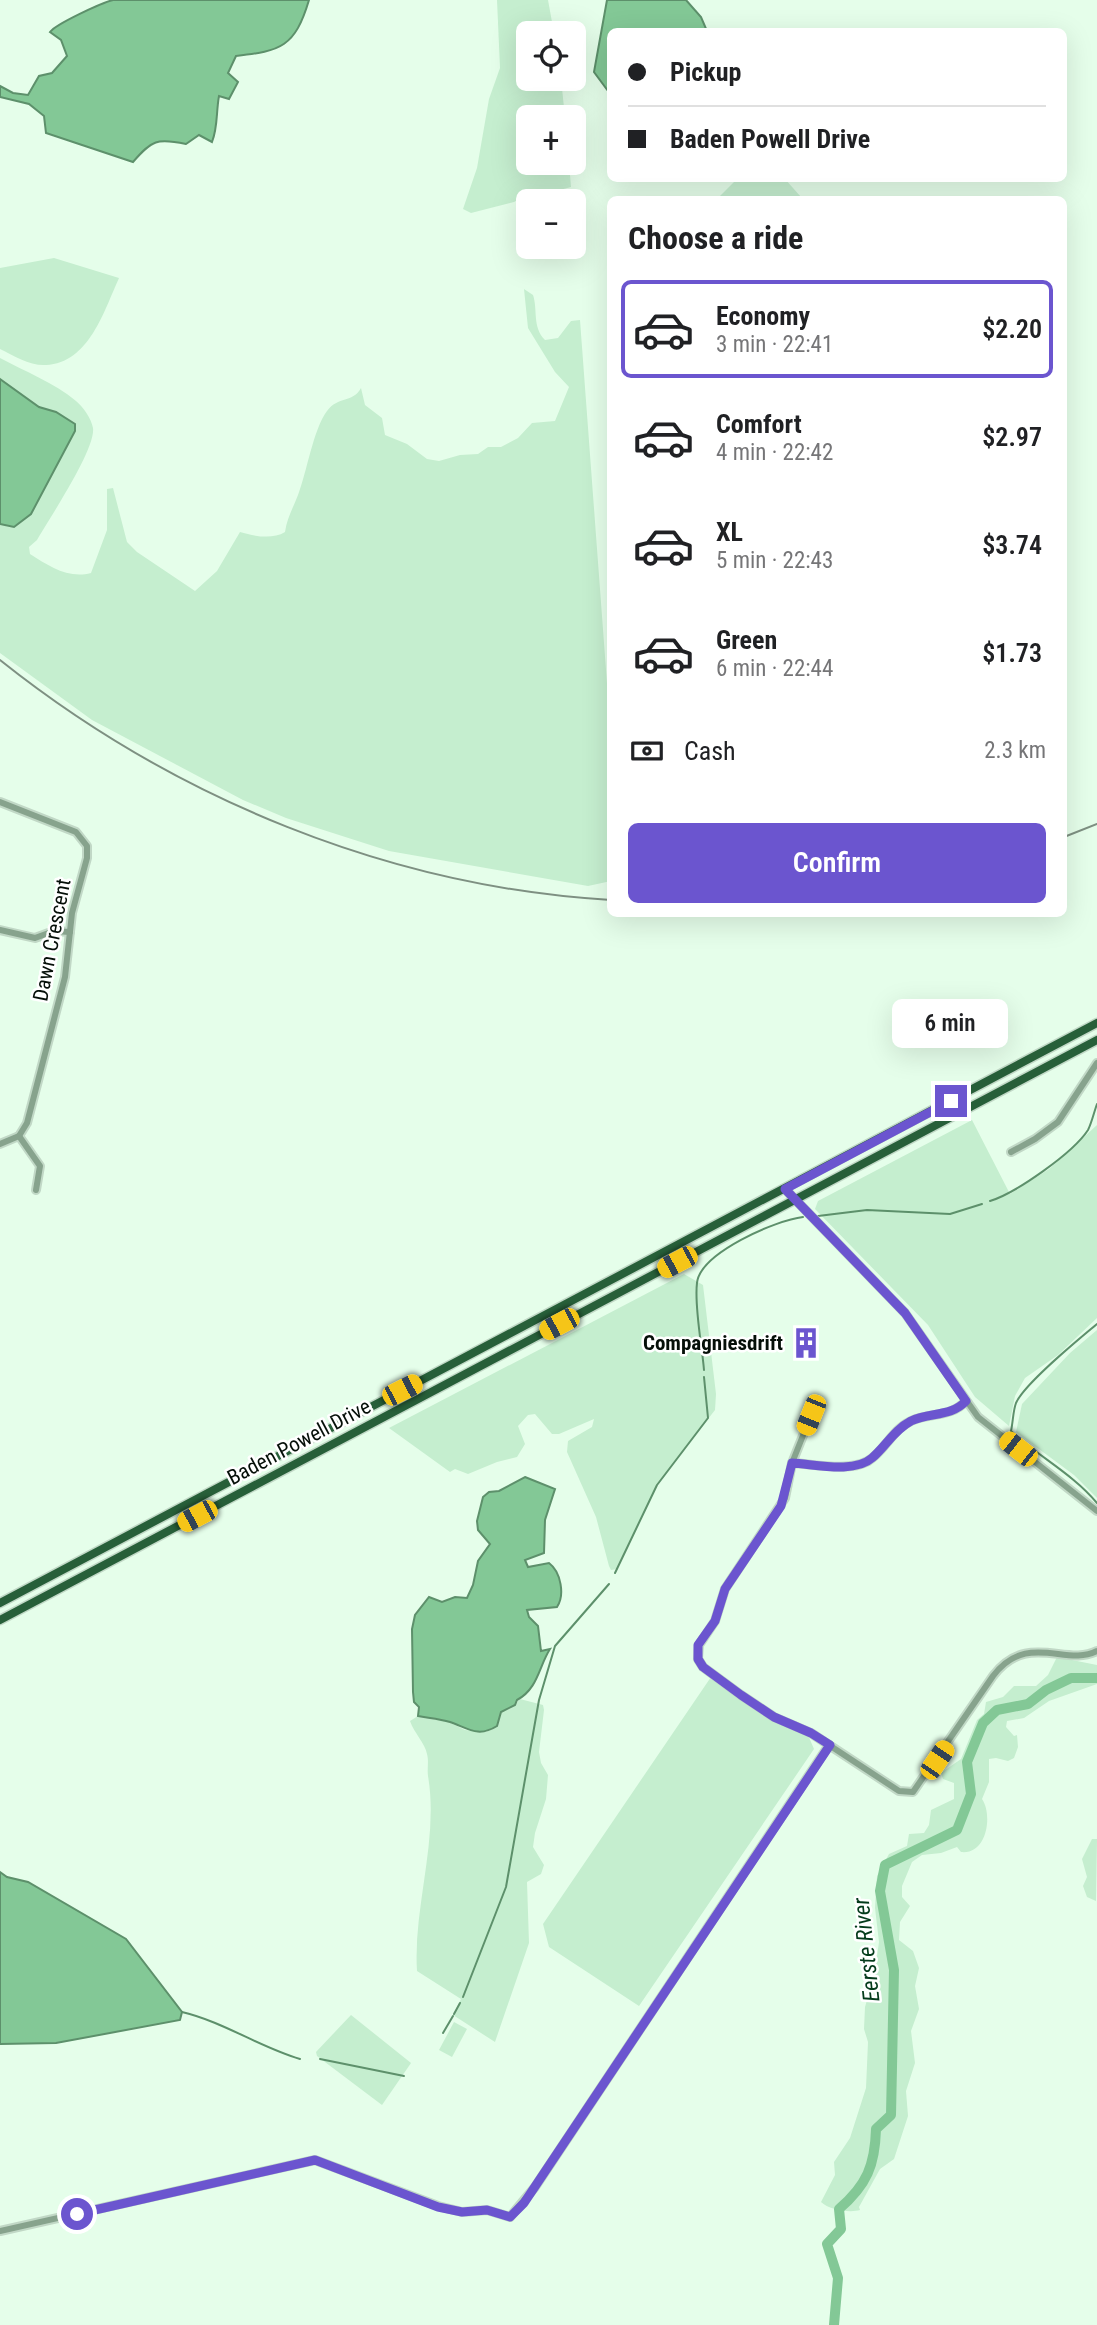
<!DOCTYPE html>
<html lang="en">
<head>
<meta charset="utf-8">
<style>
  :root { --surface:#fff; --page:#f6f6f6; --text:#202124; --muted:#757577; --line:#e0e0e0; --accent:#6b55cf }
  body { margin:0; font-family:"Roboto Condensed",sans-serif; background:var(--page); color:var(--text); height:100vh; display:flex; flex-direction:column; font-size:26px; white-space:nowrap }
  * { box-sizing:border-box; margin:0 }
  p { font-size:23px; color:var(--muted) }
  .icon { flex:none; width:38px; height:38px; fill:none; stroke:currentColor; stroke-width:2; stroke-linecap:round; stroke-linejoin:round }
  .map { position:relative; flex:1; overflow:hidden }
  .sheet { position:absolute; left:607px; top:196px; width:460px; height:721px; display:flex; flex-direction:column; background:var(--surface); border-radius:10px; box-shadow:0 7px 28px #0002 }
  .sheet>* { flex:none }
  .banner { position:absolute; left:607px; top:28px; width:460px; height:154px; border-radius:10px; box-shadow:0 7px 28px #0002; display:grid; align-content:center; height:154px; padding:0 21px; background:var(--surface) }
  .controls { position:absolute; left:516px; top:21px; display:grid; gap:14px }
  .controls a { display:grid; place-items:center; width:70px; height:70px; border-radius:10px; background:var(--surface); box-shadow:0 7px 28px #0002; font-size:35px }
  .end { position:absolute; width:32px; height:32px; margin:-16px; border:9px solid #6b55cf; background:#fff; box-shadow:0 0 0 4px #fff }
  .from { border-radius:50% }
  .bubble { position:absolute; height:49px; border-radius:10px; background:var(--surface); box-shadow:0 7px 28px #0002; font-size:23px; font-weight:600; line-height:49px; text-align:center }
  .car { position:absolute; width:21px; height:42px; margin:-21px -10px; border-radius:9px; box-shadow:0 0 5px 2px #0007; background:linear-gradient(#f5c518 24%,#345 0 40%,#f5c518 0 76%,#345 0 86%,#f5c518 0) }
  .banner b { display:flex; align-items:center; gap:24px; height:66px; font-size:26px }
  .banner b+b { border-top:2px solid var(--line) }
  .banner i { width:18px; height:18px; background:var(--text) }
  ul { padding:0; list-style:none }
  li { display:flex; align-items:center; gap:21px; height:98px; margin:0 14px 10px; padding:0 7px; border:4px solid transparent; border-radius:10px }
  li div { flex:1 }
  li b { display:block; font-size:26px }
  li em { font-style:normal; font-weight:600 }
  li.current { border-color:var(--accent) }
  li>.icon { width:63px; height:63px; stroke-width:1.5 }
  h2 { padding:0 21px; font-size:32px; line-height:84px }
  .pay { display:flex; align-items:center; gap:18px; height:77px; padding:0 21px; font-size:26px }
  .pay p { margin-inline-start:auto }
  .primary-button { display:flex; gap:14px; margin-top:auto; padding:14px 21px }
  .primary-button a { flex:1; height:80px; border-radius:10px; background:var(--accent); color:#fff; font-size:28px; font-weight:600; line-height:80px; text-align:center }
  .map>svg:first-child { display:block }
</style>
</head>
<body>
<div class="map">
<svg width="1097" height="2325" viewBox="0 0 1097 2325">
  <rect width="100%" height="100%" fill="#e5feea"/>
  <g fill="#c5eecf">
    <polygon points="497,0 548,0 554,33 528,33 528,79 561,79 565,117 528,117 528,163 569,163 571,187 552,192 535,190 514,202 471,213 463,209 477,168 489,99 500,68"/>
    <polygon points="737,179 785,179 801,197 800,200 717,199"/>
    <path d="M 54,258 L 119,278 C 104,311 89,363 46,365 C 30,366 14,356 0,349 L 0,268 Z"/>
    <path d="M 524,289 L 533,295 C 538,310 532,327 545,340 L 558,338 L 571,321 L 580,320 L 611,737 L 611,881 L 588,886 L 389,851 L 286,818 L 243,800 L 92,720 L 0,653 L 0,524 L 14,526 L 31,514 L 75,431 L 56,412 L 39,407 L 0,379 L 0,358 C 24,371 55,383 76,401 C 84,408 91,418 93,428 C 96,449 49,519 37,540 L 29,547 L 30,554 C 49,566 68,579 91,573 L 107,530 L 107,489 L 113,488 L 127,542 L 137,552 L 195,591 L 217,571 L 240,532 C 254,536 272,540 285,532 C 287,518 293,508 298,495 C 307,472 313,430 327,411 C 338,396 353,403 361,388 L 365,405 L 382,418 L 385,435 L 407,444 L 427,459 L 439,461 L 460,455 L 478,454 L 488,447 L 501,447 L 518,438 L 532,423 L 555,421 L 569,387 L 555,372 L 528,328 Z"/>
    <polygon points="972,1120 1010,1194 1049,1169 1097,1125 1097,1318 1058,1355 1025,1378 1015,1396 1009,1426 975,1397 928,1325 815,1209 818,1201"/>
    <polygon points="684,1274 703,1285 716,1394 715,1410 657,1485 617,1569 611,1570 609,1566 596,1517 567,1452 568,1441 592,1427 594,1419 559,1434 552,1434 535,1414 528,1415 518,1426 525,1444 517,1457 497,1462 468,1474 455,1469 450,1472 389,1428"/>
    <polygon points="1097,1330 1097,1498 1074,1475 1016,1432 1022,1404 1070,1353"/>
    <path d="M 1057,1657 L 1097,1665 L 1097,1684 L 1049,1701 L 1024,1718 L 1007,1721 L 1006,1727 L 1014,1736 L 1017,1735 L 1018,1747 L 1014,1758 L 1008,1761 L 996,1758 L 989,1759 L 989,1782 L 982,1799 C 993,1815 987,1855 961,1852 L 957,1847 L 941,1853 L 922,1855 L 912,1862 L 902,1886 L 902,1897 L 910,1906 L 900,1922 L 899,1940 L 913,1951 L 919,1968 L 915,1986 L 919,2009 L 911,2031 L 915,2063 L 906,2091 L 908,2116 L 894,2159 L 880,2169 L 859,2207 L 860,2210 C 850,2213 829,2210 821,2202 L 835,2175 L 834,2162 L 850,2138 L 866,2088 L 868,2042 L 864,2029 L 865,2007 L 874,1977 L 879,1942 L 875,1908 L 877,1876 L 889,1854 L 907,1846 L 909,1834 L 924,1833 L 929,1825 L 931,1810 L 954,1799 L 954,1783 L 943,1779 L 941,1773 L 961,1759 L 977,1720 L 984,1714 L 986,1702 L 1003,1697 L 1014,1686 L 1036,1686 L 1048,1675 Z"/>
    <polygon points="711,1677 781,1723 808,1735 814,1749 639,2006 549,1947 543,1924"/>
    <path d="M 520,1699 L 543,1705 L 544,1710 L 539,1752 L 541,1763 L 548,1775 L 546,1799 L 535,1833 L 533,1847 L 544,1865 L 541,1874 L 527,1882 L 529,1943 L 495,2042 L 453,2015 L 461,1999 L 417,1971 C 413,1907 439,1840 428,1776 C 427,1769 429,1761 427,1754 C 425,1743 414,1733 410,1721 L 418,1716 L 449,1722 L 465,1730 L 486,1732 L 494,1728 L 502,1711 L 515,1705 Z"/>
    <polygon points="1092,1839 1097,1839 1096,1901 1087,1897 1083,1886 1087,1877 1082,1859"/>
    <polygon points="351,2015 411,2063 382,2105 317,2056 316,2052"/>
    <polygon points="454,2022 467,2029 452,2057 439,2050"/>
  </g>
  <g fill="#83c896" stroke="#5d906b" stroke-width="2">
    <path d="M 113,0 L 309,0 C 295,47 281,51 236,56 L 228,73 L 238,82 L 229,99 L 219,96 C 216,112 218,127 212,142 L 199,135 L 186,144 C 157,138 152,140 133,162 L 46,133 L 44,116 L 29,104 L 0,97 L 0,86 L 13,93 L 28,95 L 39,76 L 52,73 L 67,56 L 61,40 L 50,32 C 56,24 101,3 113,0 Z"/>
    <polygon points="607,0 686,0 701,17 707,31 611,32 611,95 594,72"/>
    <polygon points="0,379 39,407 56,412 75,424 75,431 31,514 14,527 0,524"/>
    <path d="M 525,1477 L 555,1489 L 545,1520 L 544,1553 L 525,1560 L 528,1567 L 549,1563 C 561,1572 565,1595 557,1607 L 527,1610 L 529,1617 L 538,1626 L 541,1651 L 550,1649 C 539,1666 538,1689 517,1700 L 515,1705 L 501,1712 L 497,1726 C 478,1738 468,1728 450,1722 C 440,1719 429,1718 418,1716 L 419,1707 L 414,1702 L 413,1692 L 412,1629 L 415,1615 L 429,1597 L 442,1602 L 455,1597 L 467,1598 L 473,1585 L 478,1561 L 490,1544 L 478,1530 L 477,1521 L 483,1497 L 489,1492 L 499,1491 Z"/>
    <polygon points="0,1872 7,1877 28,1882 126,1939 182,2012 180,2020 56,2043 0,2044"/>
  </g>
  <g fill="none" stroke-linecap="round" stroke-linejoin="round">
    <g stroke="#5d906b" stroke-width="2">
      <path d="M 990,1201 C 1016,1193 1073,1153 1088,1130 C 1092,1122 1094,1112 1097,1104"/>
      <polyline points="818,1216 867,1210 950,1214 982,1204"/>
      <path d="M 1097,1324 C 1078,1340 1025,1383 1016,1403 C 1013,1411 1013,1422 1011,1431 C 1039,1457 1073,1474 1097,1503"/>
      <path d="M 704,1370 C 702,1345 694,1306 697,1283 C 700,1253 776,1220 803,1217"/>
      <polyline points="615,1573 657,1485 708,1418 704,1377"/>
      <polyline points="463,1997 506,1887 539,1700 555,1646 609,1584"/>
      <path d="M 182,2012 C 224,2022 259,2047 300,2059"/>
      <polyline points="454,2014 460,2003"/>
      <polyline points="443,2033 453,2016"/>
      <polyline points="320,2059 404,2076"/>
    </g>
    <path stroke="#83c896" stroke-width="10" d="M 834,2325 L 838,2278 L 827,2244 L 841,2229 L 839,2209 C 867,2185 875,2165 876,2129 L 891,2115 L 894,1970 L 880,1891 L 885,1865 L 957,1830 L 971,1794 L 967,1762 L 983,1723 L 997,1710 L 1028,1704 L 1046,1690 L 1071,1678 L 1097,1678"/>
    <defs>
      <g id="minor">
        <polyline points="0,802 76,832 87,846 87,858 72,913 65,977 27,1123 19,1136"/>
        <polyline points="0,930 35,938 54,931 70,932"/>
        <polyline points="19,1136 40,1166 36,1190"/>
        <polyline points="0,1144 19,1136"/>
        <polyline points="1011,1152 1035,1139 1058,1122 1097,1063"/>
        <polyline points="785,1189 905,1313 978,1417 1097,1511"/>
        <path d="M 816,1403 L 792,1463 C 814,1464 848,1472 868,1461 C 886,1451 892,1427 916,1419 C 935,1413 952,1416 966,1401"/>
        <polyline points="792,1463 785,1498 725,1589 715,1621 699,1645 698,1659 703,1667 741,1695 774,1717 811,1733 829,1745"/>
        <path d="M 0,2231 L 315,2160 L 438,2206 L 462,2212 L 487,2210 L 510,2217 L 535,2187 L 829,1745 L 899,1791 L 913,1792 L 993,1676 C 1027,1631 1066,1667 1097,1651"/>
      </g>
      <g id="major">
        <polyline points="0,1603 1097,1023"/>
        <polyline points="0,1620 1097,1040"/>
      </g>
    </defs>
    <use href="#minor" stroke="#c1d8c6" stroke-width="10"/>
    <use href="#major" stroke="#c1d8c6" stroke-width="11"/>
    <use href="#minor" stroke="#87a38d" stroke-width="6"/>
    <use href="#major" stroke="#275f39" stroke-width="8"/>
    <g stroke="#7e9082" stroke-width="2">
      <path d="M 0,660 C 173,798 389,887 611,900"/>
      <polyline points="1064,837 1097,824"/>
    </g>
  </g>
  <g fill="none" stroke-linecap="round" stroke-linejoin="round">
    <path stroke="#6b55cf" stroke-width="9" d="M 77,2214 L 315,2160 L 438,2207 L 462,2212 L 487,2210 L 510,2217 L 524,2203 L 830,1745 L 811,1733 L 774,1717 L 741,1695 L 703,1667 L 698,1659 L 698,1645 L 715,1621 L 725,1589 L 781,1506 L 792,1463 C 814,1464 854,1474 872,1458 C 886,1446 894,1430 911,1421 C 930,1412 951,1417 966,1401 L 905,1313 L 785,1189 L 951,1101"/>
  </g>
  <defs>
    <symbol id="building-bare" viewBox="-9 -9 18 18"><path d="M-4-6H4V6H1V3H-1V6H-4ZM-2.5-4.3h1.7v1.8h-1.7ZM.8-4.3h1.7v1.8H.8ZM-2.5-1h1.7V.8h-1.7ZM.8-1h1.7V.8H.8Z" fill="#6b55cf" stroke="#fff" stroke-width="2.5" paint-order="stroke"/></symbol>
  </defs>
  <g fill-rule="evenodd">
    <use href="#building-bare" x="784" y="1321" width="44" height="44"/>
  </g>
  <g text-anchor="middle" stroke-width="5" stroke-linejoin="round" paint-order="stroke">
    <g font-size="21" fill="#050f08" stroke="#fff">
      <text transform="translate(52 940) rotate(-79)" y="7">Dawn Crescent</text>
      <text transform="translate(299 1442) rotate(-28)" y="7">Baden Powell Drive</text>
    </g>
    <g font-size="21" font-weight="bold" fill="#050f08" stroke="#fff" text-anchor="end">
      <text x="783" y="1350">Compagniesdrift</text>
    </g>
    <g font-size="23" font-style="italic" fill="#043b1b" stroke="#fff">
      <text transform="translate(866 1950) rotate(-96)" y="8">Eerste River</text>
    </g>
  </g>
</svg>
<div class="controls">
<a><svg class="icon" aria-label="locate" viewBox="0 0 24 24"><circle cx="12" cy="12" r="6"/><path d="M12 2v4M12 18v4M2 12h4M18 12h4"/></svg></a>
<a>+</a>
<a>−</a>
</div>
<i class="end from" style="left:77px;top:2214px"></i>
<i class="end" style="left:951px;top:1101px"></i>
<div class="bubble" style="left:892px;top:999px;width:116px">6 min</div>
<i class="car" style="left:677px;top:1262px;rotate:242deg"></i>
<i class="car" style="left:559px;top:1324px;rotate:242deg"></i>
<i class="car" style="left:402px;top:1390px;rotate:63deg"></i>
<i class="car" style="left:811px;top:1415px;rotate:202deg"></i>
<i class="car" style="left:1018px;top:1449px;rotate:308deg"></i>
<i class="car" style="left:197px;top:1516px;rotate:242deg"></i>
<i class="car" style="left:937px;top:1760px;rotate:34deg"></i>
<div class="banner">
<b><i class="from"></i>Pickup</b>
<b><i></i>Baden Powell Drive</b>
</div>
<section class="sheet">
<h2>Choose a ride</h2>
<ul>
<li class="current"><svg class="icon" aria-label="car" viewBox="0 0 24 24"><path d="M5 17H2v-5l4-1 3-4h7l3 4 3 1v5h-3M9 17h6M6 11h13"/><circle cx="7" cy="17" r="2"/><circle cx="17" cy="17" r="2"/></svg><div><b>Economy</b><p>3 min · 22:41</p></div><em>$2.20</em></li>
<li><svg class="icon" aria-label="car" viewBox="0 0 24 24"><path d="M5 17H2v-5l4-1 3-4h7l3 4 3 1v5h-3M9 17h6M6 11h13"/><circle cx="7" cy="17" r="2"/><circle cx="17" cy="17" r="2"/></svg><div><b>Comfort</b><p>4 min · 22:42</p></div><em>$2.97</em></li>
<li><svg class="icon" aria-label="car" viewBox="0 0 24 24"><path d="M5 17H2v-5l4-1 3-4h7l3 4 3 1v5h-3M9 17h6M6 11h13"/><circle cx="7" cy="17" r="2"/><circle cx="17" cy="17" r="2"/></svg><div><b>XL</b><p>5 min · 22:43</p></div><em>$3.74</em></li>
<li><svg class="icon" aria-label="car" viewBox="0 0 24 24"><path d="M5 17H2v-5l4-1 3-4h7l3 4 3 1v5h-3M9 17h6M6 11h13"/><circle cx="7" cy="17" r="2"/><circle cx="17" cy="17" r="2"/></svg><div><b>Green</b><p>6 min · 22:44</p></div><em>$1.73</em></li>
</ul>
<div class="pay"><svg class="icon" aria-label="cash" viewBox="0 0 24 24"><path d="M3 7h18v10H3z"/><circle cx="12" cy="12" r="2"/></svg>Cash<p>2.3 km</p></div>
<div class="primary-button"><a>Confirm</a></div>
</section>
</div>
</body>
</html>
